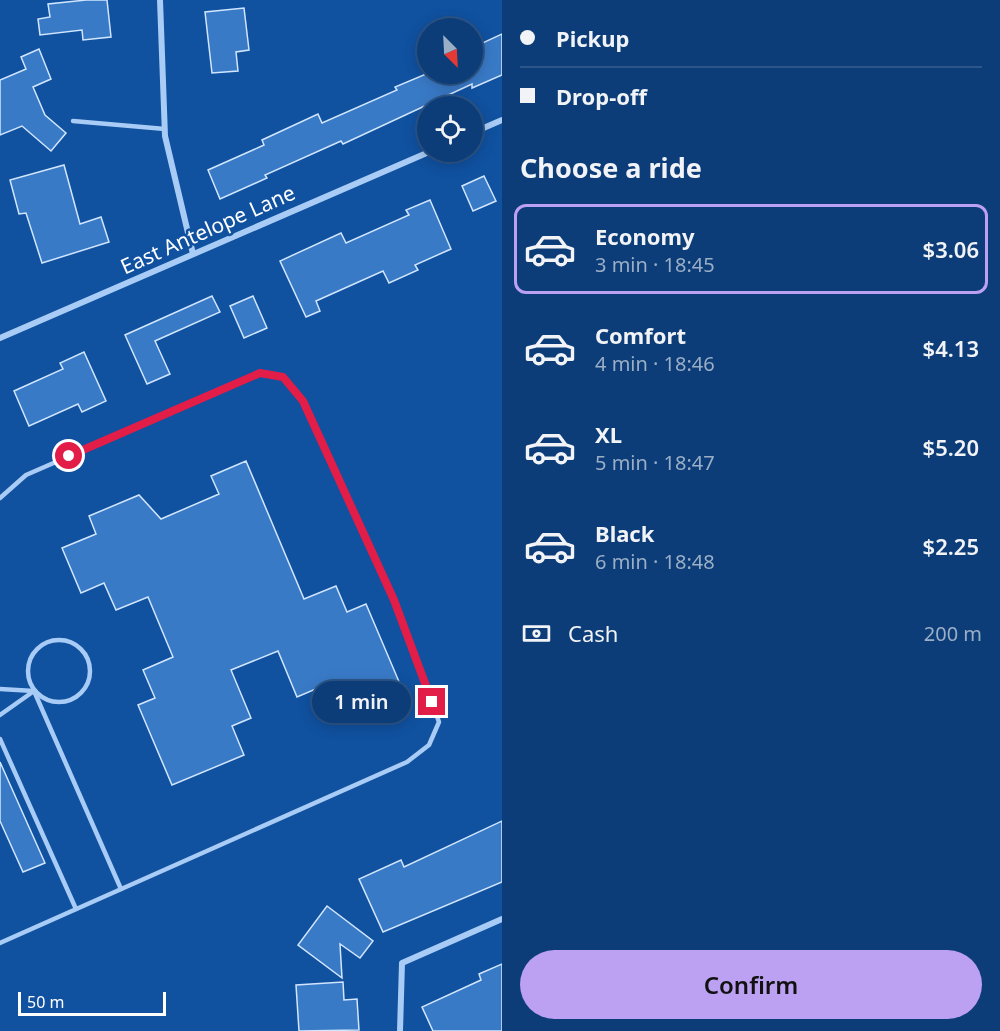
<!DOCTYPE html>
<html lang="en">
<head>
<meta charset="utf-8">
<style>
  :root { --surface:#0c3d78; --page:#15447d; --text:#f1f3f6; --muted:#9aaec6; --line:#2c568a; --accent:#bca0f2 }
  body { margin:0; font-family:"Noto Sans",sans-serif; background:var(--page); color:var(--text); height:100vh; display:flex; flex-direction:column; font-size:22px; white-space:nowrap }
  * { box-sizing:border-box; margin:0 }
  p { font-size:20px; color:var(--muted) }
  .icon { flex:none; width:33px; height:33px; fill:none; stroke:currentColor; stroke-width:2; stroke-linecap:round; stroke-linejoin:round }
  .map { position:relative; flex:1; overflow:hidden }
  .side { display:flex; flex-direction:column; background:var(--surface); width:498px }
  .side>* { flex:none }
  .banner { display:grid; align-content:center; height:132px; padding:0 18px; background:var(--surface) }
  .needle { width:39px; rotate:156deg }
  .tools { position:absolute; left:417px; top:18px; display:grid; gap:12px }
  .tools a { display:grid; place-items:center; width:66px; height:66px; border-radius:50%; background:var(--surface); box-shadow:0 3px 15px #0003,0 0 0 2px var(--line); font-size:30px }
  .scale { position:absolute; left:18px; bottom:15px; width:148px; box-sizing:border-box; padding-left:6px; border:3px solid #fff; border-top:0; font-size:16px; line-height:21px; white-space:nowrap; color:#fff; -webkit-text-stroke:4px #1051a0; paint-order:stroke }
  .end { position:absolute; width:27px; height:27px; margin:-14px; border:8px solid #e11d48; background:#fff; box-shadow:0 0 0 3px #fff }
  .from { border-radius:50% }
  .bubble { position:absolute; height:42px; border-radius:21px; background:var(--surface); box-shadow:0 3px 15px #0003,0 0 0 2px var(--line); font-size:20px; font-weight:600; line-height:42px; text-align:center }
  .banner b { display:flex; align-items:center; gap:21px; height:57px; font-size:22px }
  .banner b+b { border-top:2px solid var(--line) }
  .banner i { width:15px; height:15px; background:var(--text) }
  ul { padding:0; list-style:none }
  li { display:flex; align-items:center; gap:18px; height:90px; margin:0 12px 9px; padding:0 6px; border:3px solid transparent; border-radius:12px }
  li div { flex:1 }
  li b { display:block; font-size:22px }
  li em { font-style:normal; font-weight:600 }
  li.current { border-color:var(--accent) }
  li>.icon { width:54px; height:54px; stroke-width:1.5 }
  h2 { padding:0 18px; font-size:27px; line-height:72px }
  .pay { display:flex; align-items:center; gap:15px; height:66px; padding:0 18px; font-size:22px }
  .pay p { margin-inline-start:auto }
  .action { display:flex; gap:12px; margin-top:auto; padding:12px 18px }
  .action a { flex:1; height:69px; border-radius:36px; background:var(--accent); color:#111; font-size:24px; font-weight:600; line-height:69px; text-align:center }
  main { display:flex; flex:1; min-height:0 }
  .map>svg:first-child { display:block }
</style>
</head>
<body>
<main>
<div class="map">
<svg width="502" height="1031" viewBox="0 0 502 1031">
  <rect width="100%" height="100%" fill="#1051a0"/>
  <g fill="#397ac7" stroke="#d1e6fe" stroke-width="1.5">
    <polygon points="86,0 107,0 111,37 83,40 82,30 40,35 38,19 50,17 48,4"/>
    <polygon points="244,8 249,50 236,52 238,71 212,73 205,12"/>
    <polygon points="502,34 502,75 472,88 472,84 343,144 341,141 265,175 267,178 220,199 208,170 264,145 262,140 318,114 322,123 397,90 395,87 426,74 472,74 472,58 482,54 478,45"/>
    <polygon points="39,49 51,79 33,87 45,115 66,133 51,151 22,126 0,135 0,80 26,69 21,57"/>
    <polygon points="64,165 80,224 101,217 109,242 42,263 26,213 19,214 10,180"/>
    <polygon points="484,176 496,201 473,211 462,186"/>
    <polygon points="430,200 451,249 415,265 418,270 389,283 383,271 316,301 320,311 306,317 280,261 341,233 346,243 409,215 406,210"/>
    <polygon points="212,296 220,312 155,341 170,374 147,384 125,335"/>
    <polygon points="253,296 267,328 244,338 230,306"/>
    <polygon points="84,352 106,401 82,412 78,404 29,426 14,391 63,369 60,363"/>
    <polygon points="246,461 304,599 336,586 347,612 366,604 400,684 329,714 318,688 297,697 278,651 231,670 251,718 232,726 244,755 172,785 138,705 155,698 143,670 173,657 148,597 116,610 104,583 81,593 62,548 96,534 89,516 139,495 161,519 219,494 211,476"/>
    <polygon points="0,762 45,863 23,872 0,821"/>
    <polygon points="502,821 502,882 383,932 359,879 401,860 404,867"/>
    <polygon points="327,906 373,941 360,958 340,944 342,978 298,945"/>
    <polygon points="502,964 502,1031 433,1031 422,1007 481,980 479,974"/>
    <polygon points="343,982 344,1000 357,999 359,1030 299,1031 296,985"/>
  </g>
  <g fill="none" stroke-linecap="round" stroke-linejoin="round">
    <g stroke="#a8ccf5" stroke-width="4.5">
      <polyline points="73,121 165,129"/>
      <polyline points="0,498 26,475 260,373 283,377 303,401 394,600 439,722 429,745 407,762 0,943"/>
      <circle cx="59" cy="671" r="31"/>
      <polyline points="0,689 34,691 121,889"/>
      <polyline points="0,715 34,691"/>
      <polyline points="0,739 76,909"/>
    </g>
    <g stroke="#a8ccf5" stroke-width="6">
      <polyline points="160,0 165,136 193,254"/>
      <polyline points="472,133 502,120"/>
      <polyline points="0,338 429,152"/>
      <polyline points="400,1031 402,963 502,919"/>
    </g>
  </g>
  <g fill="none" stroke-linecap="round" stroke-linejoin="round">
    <polyline stroke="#e11d48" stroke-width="8" points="69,456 260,373 283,377 303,401 394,600 432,702"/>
  </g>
  <g text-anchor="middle" stroke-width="5" stroke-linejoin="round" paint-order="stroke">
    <g font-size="21" fill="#fff" stroke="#1051a0">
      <text transform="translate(208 230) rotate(-24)" y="7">East Antelope Lane</text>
    </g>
  </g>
</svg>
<div class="tools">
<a><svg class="needle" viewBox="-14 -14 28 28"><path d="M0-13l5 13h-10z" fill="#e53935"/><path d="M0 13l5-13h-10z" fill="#9aaec6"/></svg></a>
<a><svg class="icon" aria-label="locate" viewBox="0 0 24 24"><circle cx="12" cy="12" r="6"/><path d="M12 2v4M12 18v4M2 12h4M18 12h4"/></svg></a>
</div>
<div class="scale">50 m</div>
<i class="end from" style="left:69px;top:456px"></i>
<i class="end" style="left:432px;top:702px"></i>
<div class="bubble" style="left:312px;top:681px;width:99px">1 min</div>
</div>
<section class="side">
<div class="banner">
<b><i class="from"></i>Pickup</b>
<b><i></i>Drop-off</b>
</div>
<h2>Choose a ride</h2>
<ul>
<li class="current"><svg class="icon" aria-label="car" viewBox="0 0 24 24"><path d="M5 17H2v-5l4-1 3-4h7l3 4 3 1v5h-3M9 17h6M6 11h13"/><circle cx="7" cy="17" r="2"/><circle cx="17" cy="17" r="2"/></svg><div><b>Economy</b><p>3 min · 18:45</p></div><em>$3.06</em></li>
<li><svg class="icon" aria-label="car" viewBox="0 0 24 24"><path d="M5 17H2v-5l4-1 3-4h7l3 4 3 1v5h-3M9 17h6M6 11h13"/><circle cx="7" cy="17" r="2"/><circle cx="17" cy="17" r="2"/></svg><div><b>Comfort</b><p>4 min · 18:46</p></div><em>$4.13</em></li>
<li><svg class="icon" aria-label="car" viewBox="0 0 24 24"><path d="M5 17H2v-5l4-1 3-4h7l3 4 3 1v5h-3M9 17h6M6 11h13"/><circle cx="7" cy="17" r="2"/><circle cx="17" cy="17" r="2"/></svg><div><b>XL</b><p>5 min · 18:47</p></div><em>$5.20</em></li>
<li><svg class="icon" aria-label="car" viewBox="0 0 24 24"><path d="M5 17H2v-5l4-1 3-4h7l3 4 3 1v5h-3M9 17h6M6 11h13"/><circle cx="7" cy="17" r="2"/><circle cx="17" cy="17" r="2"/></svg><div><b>Black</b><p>6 min · 18:48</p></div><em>$2.25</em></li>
</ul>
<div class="pay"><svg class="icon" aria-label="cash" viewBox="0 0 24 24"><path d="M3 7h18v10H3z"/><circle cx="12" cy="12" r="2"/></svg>Cash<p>200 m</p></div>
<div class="action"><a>Confirm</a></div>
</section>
</main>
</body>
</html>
